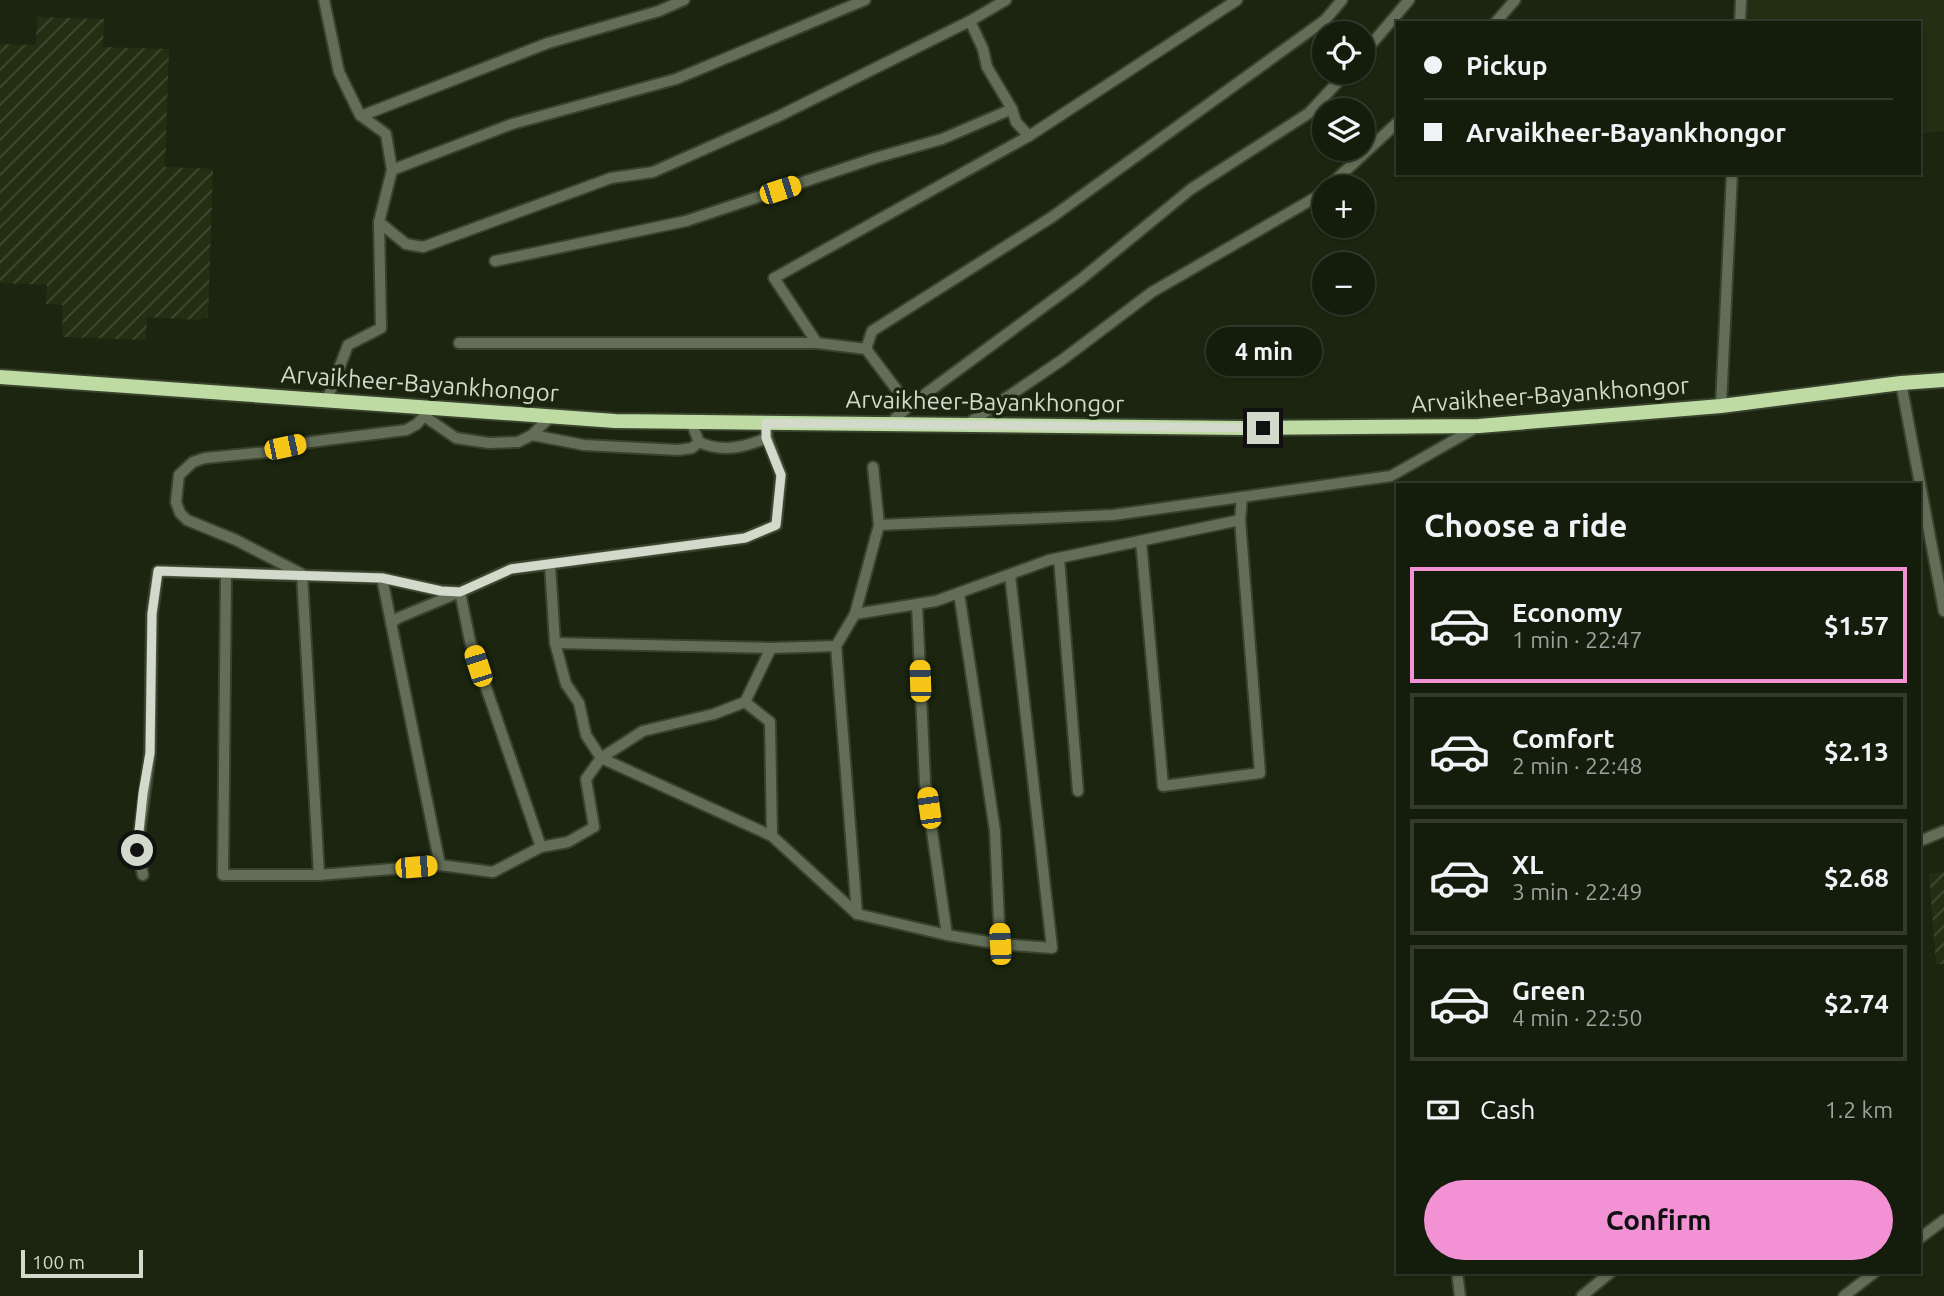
<!DOCTYPE html>
<html lang="en">
<head>
<meta charset="utf-8">
<style>
  :root { --surface:#141c0b; --page:#1d2514; --text:#f1f3f6; --muted:#9da19d; --line:#333a2c; --accent:#f391d5 }
  body { margin:0; font-family:Ubuntu,sans-serif; background:var(--page); color:var(--text); height:100vh; display:flex; flex-direction:column; font-size:26px; white-space:nowrap }
  * { box-sizing:border-box; margin:0 }
  p { font-size:23px; color:var(--muted) }
  .icon { flex:none; width:38px; height:38px; fill:none; stroke:currentColor; stroke-width:2; stroke-linecap:round; stroke-linejoin:round }
  .map { position:relative; flex:1; overflow:hidden }
  .details { position:absolute; left:1396px; top:483px; width:525px; height:791px; display:flex; flex-direction:column; background:var(--surface); border-radius:0px; box-shadow:0 2px 5px #0004,0 0 0 2px var(--line) }
  .details>* { flex:none }
  .top-card { position:absolute; left:1396px; top:21px; width:525px; height:154px; border-radius:0px; box-shadow:0 2px 5px #0004,0 0 0 2px var(--line); display:grid; align-content:center; height:154px; padding:0 28px; background:var(--surface) }
  .controls { position:absolute; left:1312px; top:21px; display:grid; gap:14px }
  .controls a { display:grid; place-items:center; width:63px; height:63px; border-radius:50%; background:var(--surface); box-shadow:0 2px 5px #0004,0 0 0 2px var(--line); font-size:35px }
  .scale { position:absolute; left:21px; bottom:18px; width:122px; box-sizing:border-box; padding-left:7px; border:4px solid #d3dacc; border-top:0; font-size:19px; line-height:24px; white-space:nowrap; color:#d3dacc; -webkit-text-stroke:5px #1b250f; paint-order:stroke }
  .end { position:absolute; width:32px; height:32px; margin:-16px; border:9px solid #d3dacc; background:#111; box-shadow:0 0 0 4px #111 }
  .from { border-radius:50% }
  .bubble { position:absolute; height:49px; border-radius:24px; background:var(--surface); box-shadow:0 2px 5px #0004,0 0 0 2px var(--line); font-size:23px; font-weight:700; line-height:49px; text-align:center }
  .car { position:absolute; width:21px; height:42px; margin:-21px -10px; border-radius:9px; box-shadow:0 0 5px 2px #0007; background:linear-gradient(#f5c518 24%,#345 0 40%,#f5c518 0 76%,#345 0 86%,#f5c518 0) }
  .top-card b { display:flex; align-items:center; gap:24px; height:66px; font-size:26px }
  .top-card b+b { border-top:2px solid var(--line) }
  .top-card i { width:18px; height:18px; background:var(--text) }
  ul { padding:0; list-style:none }
  li { display:flex; align-items:center; gap:21px; height:116px; margin:0 14px 10px; padding:0 14px; border:4px solid var(--line); border-radius:0px }
  li div { flex:1 }
  li b { display:block; font-size:26px }
  li em { font-style:normal; font-weight:700 }
  li.active { border-color:var(--accent) }
  li>.icon { width:63px; height:63px; stroke-width:1.5 }
  h2 { padding:0 28px; font-size:32px; line-height:84px }
  .pay { display:flex; align-items:center; gap:18px; height:77px; padding:0 28px; font-size:26px }
  .pay p { margin-inline-start:auto }
  .button { display:flex; gap:14px; margin-top:auto; padding:14px 28px }
  .button a { flex:1; height:80px; border-radius:42px; background:var(--accent); color:#111; font-size:28px; font-weight:700; line-height:80px; text-align:center }
  .map>svg:first-child { display:block }
</style>
</head>
<body>
<div class="map">
<svg width="1944" height="1296" viewBox="0 0 1944 1296">
  <defs>
    <pattern id="industrial-furrows" width="10" height="10" patternUnits="userSpaceOnUse" patternTransform="scale(1.75)"><rect width="10" height="10" fill="#222f13"/><path d="M-1 1l2-2M0 10L10 0M9 11l2-2" fill="none" stroke="#414d34"/></pattern>
  </defs>
  <rect width="100%" height="100%" fill="#1b250f"/>
  <polygon fill="#222f13" points="1746,0 1944,0 1944,131 1920,134 1920,23 1745,23"/>
  <g fill="url(#industrial-furrows)">
    <polygon points="37,17 104,19 103,47 169,49 165,167 213,169 208,317 198,320 147,317 146,340 62,337 63,305 46,304 47,285 0,283 0,44 36,45"/>
    <polygon points="1944,872 1944,964 1936,964 1929,874"/>
  </g>
  <g fill="none" stroke-linecap="round" stroke-linejoin="round">
    <defs>
      <g id="minor">
        <polyline points="324,0 339,72 360,115 386,134 392,170 379,222 381,328 348,345 327,400"/>
        <polyline points="970,21 983,49 987,67 1012,109 1016,122 1029,136"/>
        <polyline points="1495,23 1515,0"/>
        <polyline points="1740,23 1741,0"/>
        <polyline points="1363,54 1409,0"/>
        <polyline points="361,116 548,43 659,11 684,0"/>
        <polyline points="392,170 512,124 676,79 865,0"/>
        <polyline points="1328,187 1398,122"/>
        <polyline points="379,222 406,244 423,247 611,178 653,172 779,116 970,21 1006,0"/>
        <polyline points="495,261 686,221 875,158 942,139 1012,109"/>
        <polyline points="459,343 817,343 866,349 909,406"/>
        <polyline points="817,343 774,278 1029,136 1237,0"/>
        <polyline points="866,349 872,331 1052,217 1325,20 1342,0"/>
        <polyline points="1901,383 1944,611"/>
        <polyline points="1721,406 1732,173"/>
        <polyline points="424,416 456,438 489,443 518,442 532,435 551,416"/>
        <path d="M 691,422 L 699,442 C 722,453 745,447 767,438 L 766,423"/>
        <polyline points="889,424 909,406 1080,280 1191,189 1309,113 1347,72"/>
        <polyline points="966,425 1062,360 1152,292 1318,196 1325,190"/>
        <polyline points="532,435 584,445 678,450 692,448 699,442"/>
        <polyline points="879,525 1113,515 1391,476 1477,427"/>
        <polyline points="1141,541 1163,786 1260,773 1240,520 1242,497"/>
        <polyline points="1059,558 1078,791"/>
        <polyline points="550,565 555,643 566,684 579,703 586,735 601,758 772,836 857,914 947,935 1000,944 1052,948 1010,575"/>
        <polyline points="226,574 223,875 319,875 440,865 493,872 541,847 568,842 594,827 586,779 601,758 643,731 714,714 745,702 771,648"/>
        <polyline points="382,578 440,865"/>
        <polyline points="959,593 995,831 1000,944"/>
        <polyline points="917,604 925,783 947,935"/>
        <polyline points="855,614 936,601 1049,560 1240,520"/>
        <polyline points="391,623 398,618 460,592 470,641 541,847"/>
        <polyline points="555,643 771,648 836,646 855,614 879,525 873,467"/>
        <polyline points="836,646 857,914"/>
        <polyline points="745,702 770,722 772,836"/>
        <polyline points="1920,841 1944,831"/>
        <polyline points="143,875 137,850 150,753 152,614 158,571 382,578 441,591 460,592 511,569 745,538 776,525 781,475 767,438"/>
        <polyline points="319,875 302,574 236,540 187,520 180,513 176,502 179,475 193,462 205,458 267,452 310,442 406,430 417,424 431,408"/>
        <polyline points="1920,1238 1944,1220"/>
        <polyline points="1457,1272 1460,1296"/>
        <polyline points="1582,1296 1611,1272"/>
        <polyline points="1844,1296 1875,1272"/>
      </g>
      <polyline id="highway" points="0,377 615,421 1243,428 1479,426 1721,406 1901,383 1944,380"/>
    </defs>
    <use href="#minor" stroke="#38422d" stroke-width="14"/>
    <use href="#highway" stroke="#38422d" stroke-width="18"/>
    <use href="#minor" stroke="#636e58" stroke-width="10"/>
    <use href="#highway" stroke="#bfdba4" stroke-width="14"/>
  </g>
  <g fill="none" stroke-linecap="round" stroke-linejoin="round">
    <polyline stroke="#d3dacc" stroke-width="9" points="137,850 143,793 150,753 152,614 158,571 382,578 441,591 460,592 511,569 745,538 776,525 781,475 766,438 766,423 1263,428"/>
  </g>
  <g text-anchor="middle" stroke-width="7" stroke-linejoin="round" paint-order="stroke">
    <g font-size="24" fill="#d3dacc" stroke="#1b250f">
      <text transform="translate(420 384) rotate(4)" y="8">Arvaikheer-Bayankhongor</text>
      <text transform="translate(1550 395) rotate(-4)" y="8">Arvaikheer-Bayankhongor</text>
      <text transform="translate(985 402) rotate(1)" y="8">Arvaikheer-Bayankhongor</text>
    </g>
  </g>
</svg>
<div class="controls">
<a><svg class="icon" aria-label="locate" viewBox="0 0 24 24"><circle cx="12" cy="12" r="6"/><path d="M12 2v4M12 18v4M2 12h4M18 12h4"/></svg></a>
<a><svg class="icon" aria-label="layers" viewBox="0 0 24 24"><path d="M12 4l9 5-9 5-9-5zM3 14l9 5 9-5"/></svg></a>
<a>+</a>
<a>−</a>
</div>
<div class="scale">100 m</div>
<i class="end from" style="left:137px;top:850px"></i>
<i class="end" style="left:1263px;top:428px"></i>
<div class="bubble" style="left:1206px;top:327px;width:116px">4 min</div>
<i class="car" style="left:780px;top:190px;rotate:72deg"></i>
<i class="car" style="left:285px;top:447px;rotate:78deg"></i>
<i class="car" style="left:478px;top:666px;rotate:342deg"></i>
<i class="car" style="left:920px;top:681px;rotate:358deg"></i>
<i class="car" style="left:929px;top:808px;rotate:352deg"></i>
<i class="car" style="left:416px;top:867px;rotate:85deg"></i>
<i class="car" style="left:1000px;top:944px;rotate:357deg"></i>
<div class="top-card">
<b><i class="from"></i>Pickup</b>
<b><i></i>Arvaikheer-Bayankhongor</b>
</div>
<section class="details">
<h2>Choose a ride</h2>
<ul>
<li class="active"><svg class="icon" aria-label="car" viewBox="0 0 24 24"><path d="M5 17H2v-5l4-1 3-4h7l3 4 3 1v5h-3M9 17h6M6 11h13"/><circle cx="7" cy="17" r="2"/><circle cx="17" cy="17" r="2"/></svg><div><b>Economy</b><p>1 min · 22:47</p></div><em>$1.57</em></li>
<li><svg class="icon" aria-label="car" viewBox="0 0 24 24"><path d="M5 17H2v-5l4-1 3-4h7l3 4 3 1v5h-3M9 17h6M6 11h13"/><circle cx="7" cy="17" r="2"/><circle cx="17" cy="17" r="2"/></svg><div><b>Comfort</b><p>2 min · 22:48</p></div><em>$2.13</em></li>
<li><svg class="icon" aria-label="car" viewBox="0 0 24 24"><path d="M5 17H2v-5l4-1 3-4h7l3 4 3 1v5h-3M9 17h6M6 11h13"/><circle cx="7" cy="17" r="2"/><circle cx="17" cy="17" r="2"/></svg><div><b>XL</b><p>3 min · 22:49</p></div><em>$2.68</em></li>
<li><svg class="icon" aria-label="car" viewBox="0 0 24 24"><path d="M5 17H2v-5l4-1 3-4h7l3 4 3 1v5h-3M9 17h6M6 11h13"/><circle cx="7" cy="17" r="2"/><circle cx="17" cy="17" r="2"/></svg><div><b>Green</b><p>4 min · 22:50</p></div><em>$2.74</em></li>
</ul>
<div class="pay"><svg class="icon" aria-label="cash" viewBox="0 0 24 24"><path d="M3 7h18v10H3z"/><circle cx="12" cy="12" r="2"/></svg>Cash<p>1.2 km</p></div>
<div class="button"><a>Confirm</a></div>
</section>
</div>
</body>
</html>
